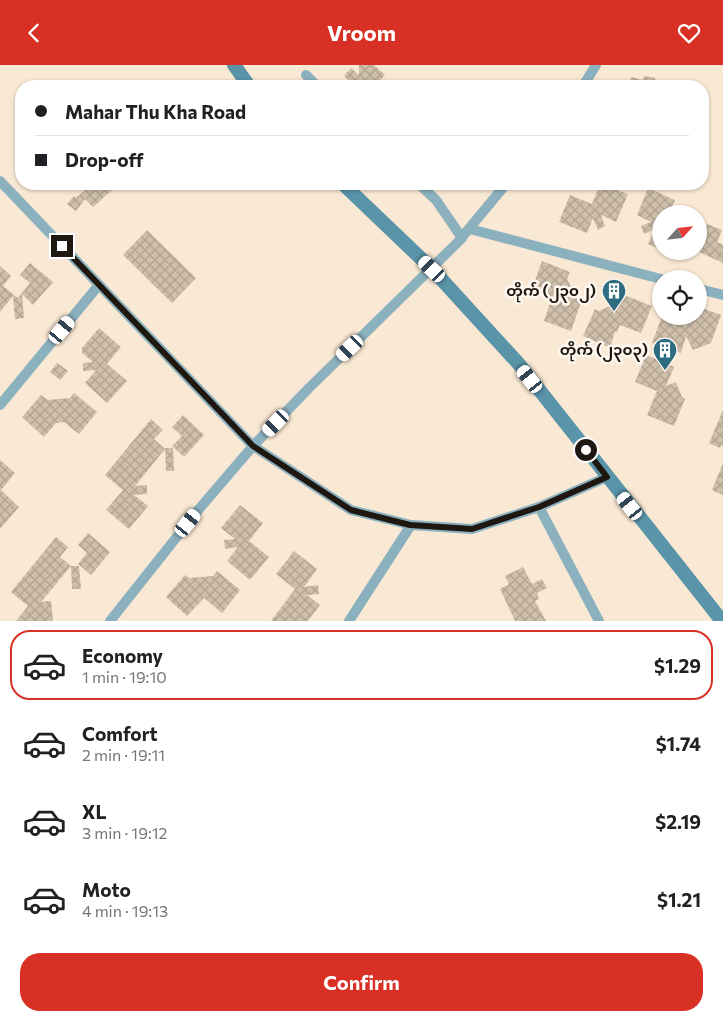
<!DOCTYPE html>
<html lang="en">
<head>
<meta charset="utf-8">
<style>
  :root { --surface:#fff; --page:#f2f2f2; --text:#202124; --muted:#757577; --line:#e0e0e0; --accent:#d93025 }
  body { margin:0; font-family:Commissioner,"Noto Sans Myanmar",sans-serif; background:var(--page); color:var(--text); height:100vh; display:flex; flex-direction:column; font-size:19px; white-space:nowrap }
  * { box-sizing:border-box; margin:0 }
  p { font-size:16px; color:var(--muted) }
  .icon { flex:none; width:28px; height:28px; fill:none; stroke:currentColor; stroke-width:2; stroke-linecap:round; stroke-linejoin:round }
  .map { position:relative; height:556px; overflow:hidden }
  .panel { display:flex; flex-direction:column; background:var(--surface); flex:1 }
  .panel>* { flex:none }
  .hud { position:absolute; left:15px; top:15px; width:694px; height:110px; border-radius:20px; box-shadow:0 1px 4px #0004; display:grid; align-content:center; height:110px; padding:0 20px; background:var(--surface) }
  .needle { width:32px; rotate:63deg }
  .tools { position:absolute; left:652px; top:140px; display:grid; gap:10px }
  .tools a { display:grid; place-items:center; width:55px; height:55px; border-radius:50%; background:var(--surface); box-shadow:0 1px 4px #0004; font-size:25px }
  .end { position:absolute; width:22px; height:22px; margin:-11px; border:6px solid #1e1811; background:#fff; box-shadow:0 0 0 2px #fff }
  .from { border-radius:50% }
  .car { position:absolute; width:15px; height:30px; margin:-15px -8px; border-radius:6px; box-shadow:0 0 4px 1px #0007; background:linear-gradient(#fff 24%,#345 0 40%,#fff 0 76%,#345 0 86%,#fff 0) }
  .hud b { display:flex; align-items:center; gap:18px; height:48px; font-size:19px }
  .hud b+b { border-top:1px solid var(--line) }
  .hud i { width:12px; height:12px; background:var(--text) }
  ul { padding:9px 0 0; list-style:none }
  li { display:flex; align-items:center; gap:15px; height:70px; margin:0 10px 8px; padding:0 10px; border:2px solid transparent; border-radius:20px }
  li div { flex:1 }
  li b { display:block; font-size:19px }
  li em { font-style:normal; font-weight:700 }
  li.active { border-color:var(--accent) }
  li>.icon { width:45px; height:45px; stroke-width:1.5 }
  .cta { display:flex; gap:10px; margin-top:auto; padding:10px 20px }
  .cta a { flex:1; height:58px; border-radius:20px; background:var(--accent); color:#fff; font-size:20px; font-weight:700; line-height:58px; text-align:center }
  header { display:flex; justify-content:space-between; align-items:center; height:65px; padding:0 20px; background:var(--accent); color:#fff; font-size:22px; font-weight:700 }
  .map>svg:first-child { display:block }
</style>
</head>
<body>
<header><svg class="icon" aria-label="back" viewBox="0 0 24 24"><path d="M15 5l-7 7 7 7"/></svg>Vroom<svg class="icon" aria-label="heart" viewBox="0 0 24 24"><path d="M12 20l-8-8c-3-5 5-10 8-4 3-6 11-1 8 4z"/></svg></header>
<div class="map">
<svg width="723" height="556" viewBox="0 0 723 556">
  <defs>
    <pattern id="building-cross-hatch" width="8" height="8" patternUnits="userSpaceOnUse" patternTransform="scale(1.25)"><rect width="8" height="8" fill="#cfbfaa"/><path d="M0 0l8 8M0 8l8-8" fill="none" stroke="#b1a391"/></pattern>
  </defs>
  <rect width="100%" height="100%" fill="#f9e8d3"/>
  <g fill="url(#building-cross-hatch)">
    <polygon points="359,0 374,0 385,10 378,18 376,16 371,21 354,21 344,11 351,3 359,10"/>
    <polygon points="644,11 655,13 655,15 668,19 668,21 629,21 631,12 643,15"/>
    <polygon points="92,119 119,119 93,142 85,134 76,146 67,139 74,131 76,133"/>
    <polygon points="600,119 628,129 616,157 601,150 605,161 598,165 593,153 587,168 559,157 570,130 592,139"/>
    <polygon points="648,123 675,135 669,149 661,149 661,185 648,179 655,164 644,169 641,161 651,157 637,150"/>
    <polygon points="707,159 722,165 717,177 723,180 723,198 699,187 699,179"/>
    <polygon points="147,165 196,213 172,238 123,190"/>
    <polygon points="542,196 570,207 567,214 578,236 581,237 571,266 544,256 552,232 532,224"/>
    <polygon points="30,198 53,217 33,240 22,229 24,253 15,254 13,231 0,247 0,201 11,211 3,221 18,233 30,218 20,210"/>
    <polygon points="624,230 652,241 641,268 620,260 617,267 615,266 610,283 583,271 595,244 599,246 621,236"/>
    <polygon points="699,242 721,250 711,278 693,285 686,271 681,288 652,278 662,251 687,259 689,251 699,251"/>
    <polygon points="99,263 121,282 107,299 127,316 107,338 85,318 96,305 83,306 83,298 93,297 82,288 82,283"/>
    <polygon points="646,290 674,302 666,321 676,317 682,332 685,334 674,361 647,350 657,326 635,317"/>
    <polygon points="57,298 68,306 60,315 50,307"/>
    <polygon points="74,328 97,347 79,369 64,357 56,358 44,372 22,352 41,330 48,335 70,333"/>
    <polygon points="723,345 723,381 721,380 720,383 709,378"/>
    <polygon points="183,350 204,370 184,392 172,381 182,371 172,362"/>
    <polygon points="151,354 163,365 154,374 165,384 135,421 147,420 147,429 134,430 148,441 129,464 106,445 123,425 105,410"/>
    <polygon points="165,383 173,383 174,406 166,406"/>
    <polygon points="0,395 15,408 1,425 19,442 0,464"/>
    <polygon points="723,398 723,430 712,425"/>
    <polygon points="240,440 263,458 249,476 269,492 250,515 227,496 238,482 225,484 224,475 235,474 221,463"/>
    <polygon points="88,468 110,487 91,510 78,499 87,488 78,480"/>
    <polygon points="56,472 68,482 60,492 71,501 41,537 51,536 53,556 16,556 28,541 11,527"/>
    <polygon points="294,486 317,504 304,522 318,520 319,529 307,530 320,540 308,556 271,556 295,524 276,509"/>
    <polygon points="71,501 79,501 81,524 72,524"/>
    <polygon points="523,502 532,519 542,514 547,523 537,528 539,534 535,536 546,556 515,556 500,524 509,519 505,511"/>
    <polygon points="217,506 240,525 222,548 204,533 187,551 166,532 185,510 189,513 213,511"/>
  </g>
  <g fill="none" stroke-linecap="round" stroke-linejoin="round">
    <g stroke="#8bb1bf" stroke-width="10">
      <polyline points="306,10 317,21"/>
      <polyline points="583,21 596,0"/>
      <polyline points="0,116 253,381 351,445 411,460 472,464 539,442 607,412"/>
      <polyline points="419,119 436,135 462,173"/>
      <polyline points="470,164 661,214"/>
      <polyline points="699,224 723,230"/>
      <polyline points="0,340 98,221"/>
      <polyline points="539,442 599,556"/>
      <polyline points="110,556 199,444 253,381 309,323 458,177 506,119"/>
      <polyline points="349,556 411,460"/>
    </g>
    <g stroke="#5994a9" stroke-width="14">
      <polyline points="234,0 249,21"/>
      <polyline points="343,119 432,204 518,298 722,556"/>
    </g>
  </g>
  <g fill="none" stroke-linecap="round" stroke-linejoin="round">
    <polyline stroke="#1e1811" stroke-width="6" points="62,181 253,381 351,445 410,460 472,464 539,442 607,412 586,385"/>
  </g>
  <defs>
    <symbol id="building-pin" viewBox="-11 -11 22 30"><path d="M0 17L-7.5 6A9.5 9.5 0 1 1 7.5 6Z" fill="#2d6c81" stroke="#fef7ef"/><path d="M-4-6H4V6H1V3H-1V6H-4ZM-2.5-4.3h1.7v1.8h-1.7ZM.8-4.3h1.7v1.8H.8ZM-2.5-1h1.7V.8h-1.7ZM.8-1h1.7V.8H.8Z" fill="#fff"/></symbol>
  </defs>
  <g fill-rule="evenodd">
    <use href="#building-pin" x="600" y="212" width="28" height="38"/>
    <use href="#building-pin" x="651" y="271" width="28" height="38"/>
  </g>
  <g text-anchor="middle" stroke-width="5" stroke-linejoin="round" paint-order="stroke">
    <g font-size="15" font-weight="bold" fill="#1e1811" stroke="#fef7ef" text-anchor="end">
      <text x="596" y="231">တိုက် (၂၃၀၂)</text>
      <text x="648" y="290">တိုက် (၂၃၀၃)</text>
    </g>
  </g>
</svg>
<div class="tools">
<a><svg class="needle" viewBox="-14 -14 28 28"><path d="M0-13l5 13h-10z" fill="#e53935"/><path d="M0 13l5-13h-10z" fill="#757577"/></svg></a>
<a><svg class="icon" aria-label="locate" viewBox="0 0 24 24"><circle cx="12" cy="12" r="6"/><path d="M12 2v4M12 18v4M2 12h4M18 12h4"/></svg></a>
</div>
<i class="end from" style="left:586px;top:385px"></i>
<i class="end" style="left:62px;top:181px"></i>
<i class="car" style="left:432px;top:204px;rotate:314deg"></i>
<i class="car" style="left:62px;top:265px;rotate:40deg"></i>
<i class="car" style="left:350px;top:283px;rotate:226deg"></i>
<i class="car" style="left:530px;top:314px;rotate:321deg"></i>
<i class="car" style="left:276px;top:358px;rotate:224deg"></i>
<i class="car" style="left:630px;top:441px;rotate:321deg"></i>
<i class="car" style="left:188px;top:458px;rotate:39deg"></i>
<div class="hud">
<b><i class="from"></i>Mahar Thu Kha Road</b>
<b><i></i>Drop-off</b>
</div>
</div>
<section class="panel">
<ul>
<li class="active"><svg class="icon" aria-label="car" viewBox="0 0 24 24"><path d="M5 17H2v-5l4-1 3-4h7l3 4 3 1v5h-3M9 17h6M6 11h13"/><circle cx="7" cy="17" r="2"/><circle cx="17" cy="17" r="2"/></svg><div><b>Economy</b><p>1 min · 19:10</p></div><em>$1.29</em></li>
<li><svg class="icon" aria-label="car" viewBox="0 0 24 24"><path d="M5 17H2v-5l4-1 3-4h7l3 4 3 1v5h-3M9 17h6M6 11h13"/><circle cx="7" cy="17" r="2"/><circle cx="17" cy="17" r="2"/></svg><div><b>Comfort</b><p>2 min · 19:11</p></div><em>$1.74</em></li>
<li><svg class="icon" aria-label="car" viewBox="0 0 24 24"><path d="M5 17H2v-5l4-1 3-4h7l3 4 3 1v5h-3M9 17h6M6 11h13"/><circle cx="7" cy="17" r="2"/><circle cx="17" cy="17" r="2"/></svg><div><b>XL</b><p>3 min · 19:12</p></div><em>$2.19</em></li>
<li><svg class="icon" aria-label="car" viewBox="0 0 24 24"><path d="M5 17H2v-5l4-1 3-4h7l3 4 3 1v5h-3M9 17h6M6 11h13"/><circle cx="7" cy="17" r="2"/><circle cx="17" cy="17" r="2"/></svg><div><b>Moto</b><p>4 min · 19:13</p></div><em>$1.21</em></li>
</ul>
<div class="cta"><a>Confirm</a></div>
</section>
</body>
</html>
